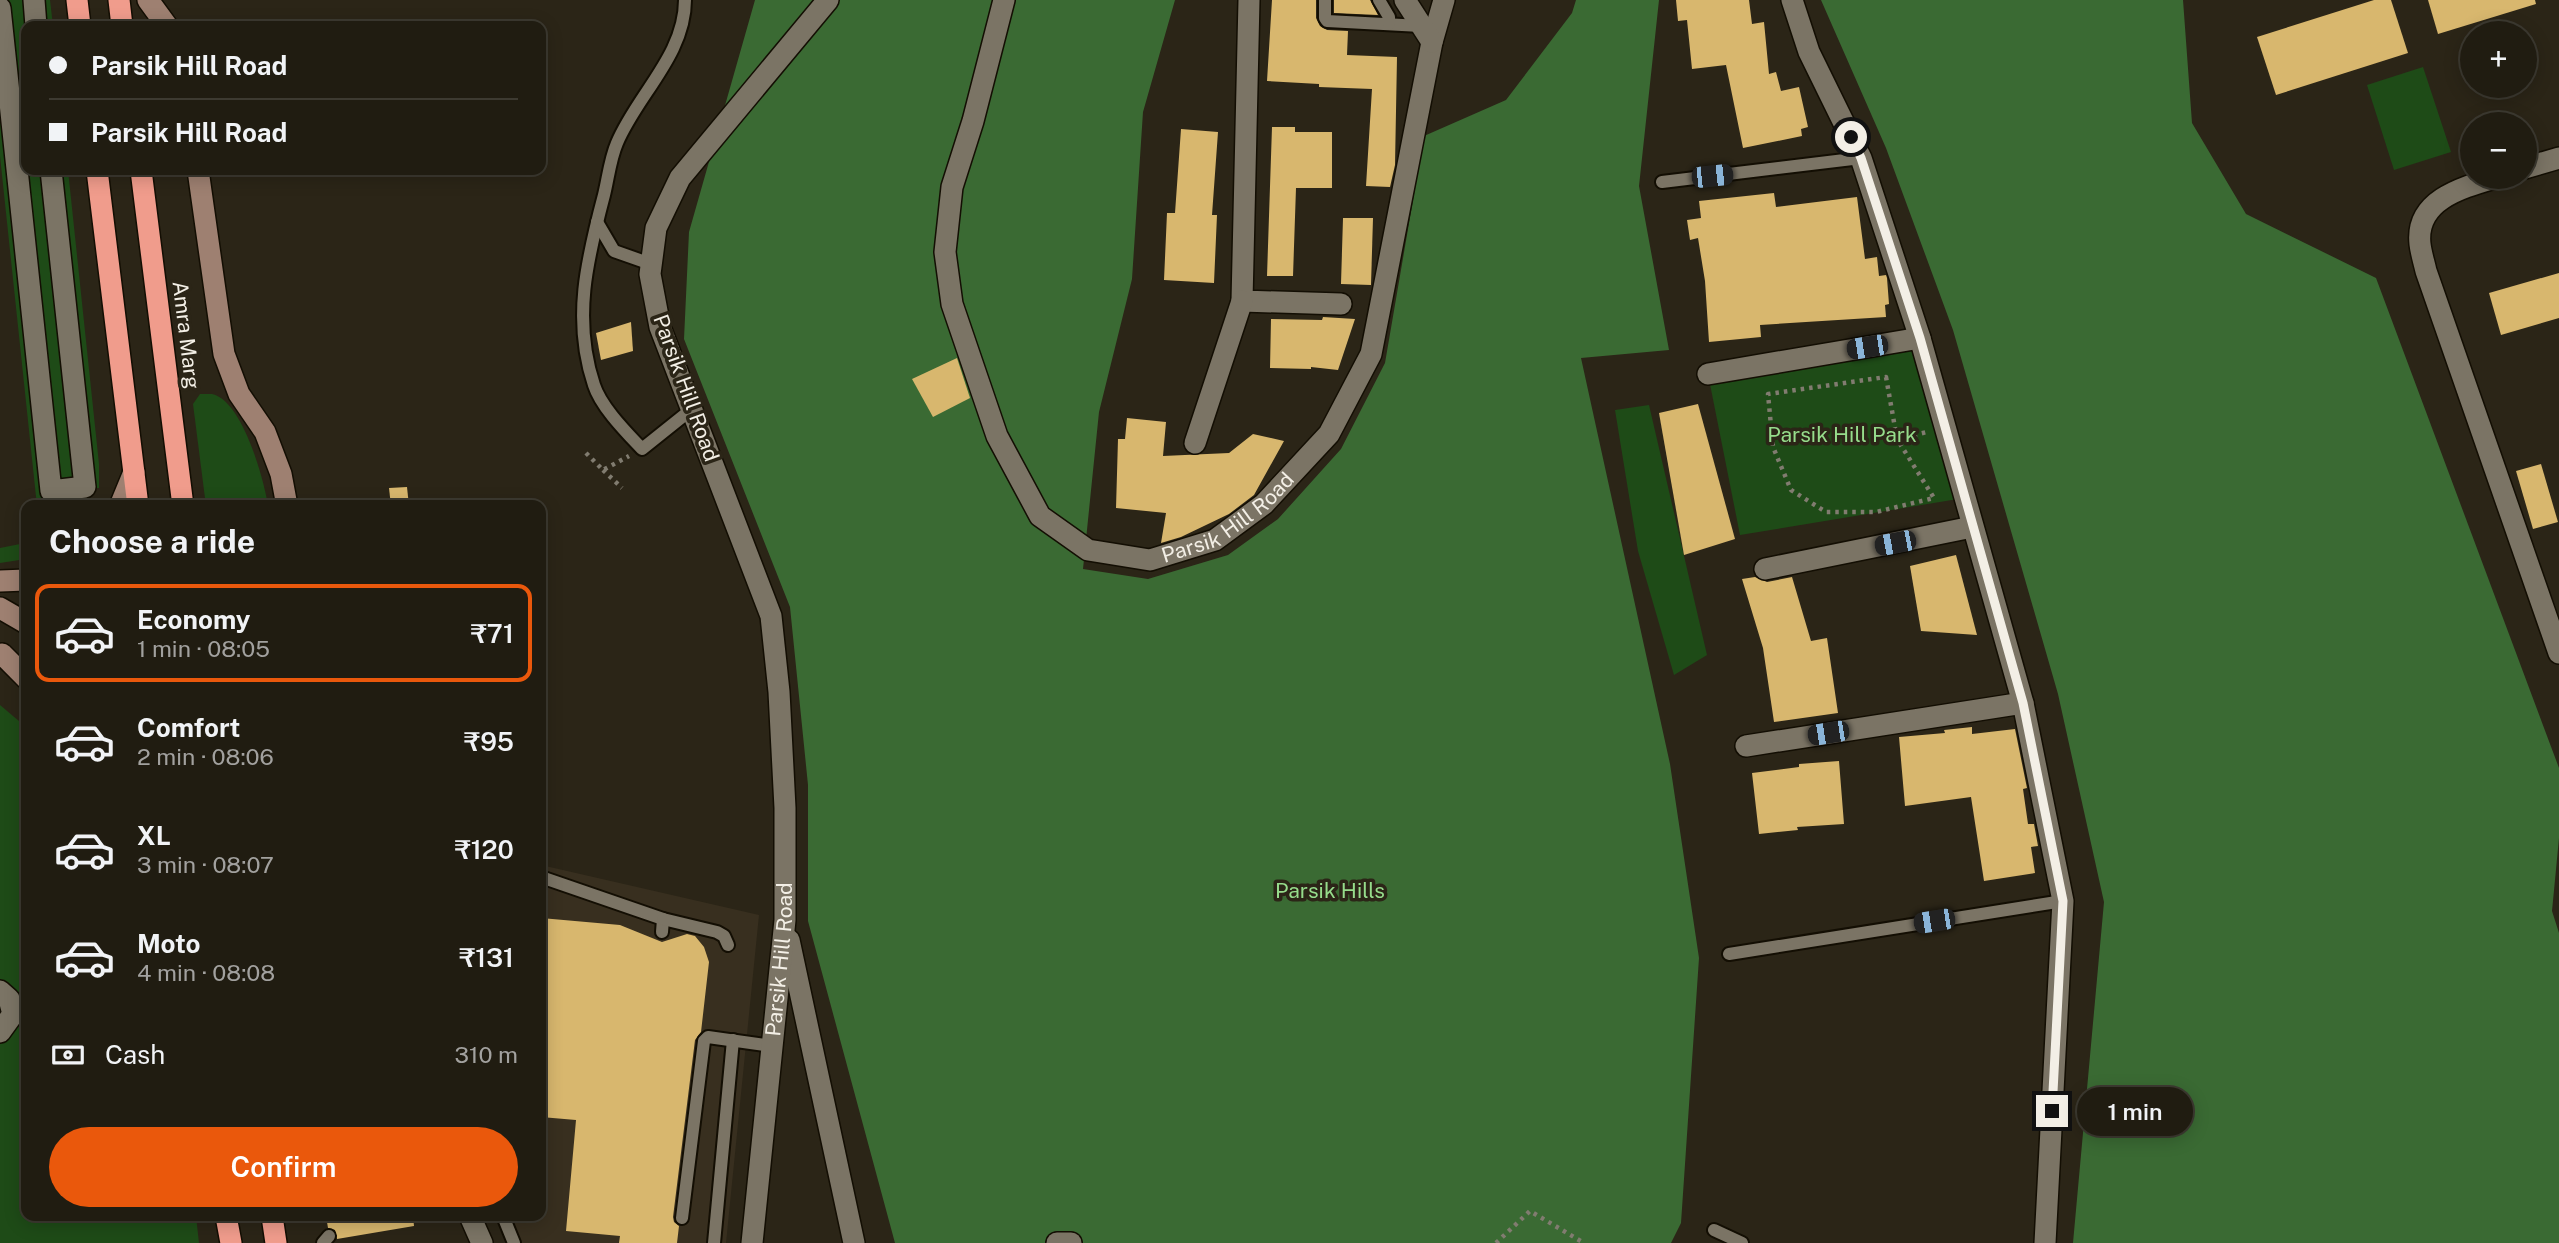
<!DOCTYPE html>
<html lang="en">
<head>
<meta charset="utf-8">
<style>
  :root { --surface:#201c11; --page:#28251a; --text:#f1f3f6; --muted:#a2a19f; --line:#3d3a31; --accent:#ea580c }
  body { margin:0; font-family:"Public Sans",sans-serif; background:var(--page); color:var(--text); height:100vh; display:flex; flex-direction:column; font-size:26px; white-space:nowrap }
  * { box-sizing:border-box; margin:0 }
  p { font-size:23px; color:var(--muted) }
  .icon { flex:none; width:38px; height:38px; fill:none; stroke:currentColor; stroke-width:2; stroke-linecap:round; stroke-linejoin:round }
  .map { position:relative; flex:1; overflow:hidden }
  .drawer { position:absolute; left:21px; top:500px; width:525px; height:721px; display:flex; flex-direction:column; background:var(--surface); border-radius:14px; box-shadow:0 4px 18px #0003,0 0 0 2px var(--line) }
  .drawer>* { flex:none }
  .guide { position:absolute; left:21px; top:21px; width:525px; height:154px; border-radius:14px; box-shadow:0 4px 18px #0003,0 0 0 2px var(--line); display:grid; align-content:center; height:154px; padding:0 28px; background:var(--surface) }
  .fabs { position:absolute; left:2460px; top:21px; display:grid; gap:14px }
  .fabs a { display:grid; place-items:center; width:77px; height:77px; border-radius:50%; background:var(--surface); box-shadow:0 4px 18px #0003,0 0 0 2px var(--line); font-size:35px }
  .end { position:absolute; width:32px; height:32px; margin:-16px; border:9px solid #f3efe6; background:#111; box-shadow:0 0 0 4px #111 }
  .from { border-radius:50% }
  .bubble { position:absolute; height:49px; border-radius:24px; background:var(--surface); box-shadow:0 4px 18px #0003,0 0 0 2px var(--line); font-size:23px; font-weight:600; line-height:49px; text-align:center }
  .car { position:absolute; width:21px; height:42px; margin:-21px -10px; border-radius:9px; box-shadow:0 0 5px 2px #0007; background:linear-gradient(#222 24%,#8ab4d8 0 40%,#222 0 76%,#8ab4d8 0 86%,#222 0) }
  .guide b { display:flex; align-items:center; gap:24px; height:66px; font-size:26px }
  .guide b+b { border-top:2px solid var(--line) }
  .guide i { width:18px; height:18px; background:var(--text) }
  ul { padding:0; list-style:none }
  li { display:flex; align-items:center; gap:21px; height:98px; margin:0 14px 10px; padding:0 14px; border:4px solid transparent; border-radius:14px }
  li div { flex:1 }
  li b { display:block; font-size:26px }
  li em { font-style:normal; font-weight:600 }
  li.active { border-color:var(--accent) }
  li>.icon { width:63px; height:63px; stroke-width:1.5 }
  h2 { padding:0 28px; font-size:32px; line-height:84px }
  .pay { display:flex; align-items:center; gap:18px; height:77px; padding:0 28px; font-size:26px }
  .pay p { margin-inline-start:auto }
  .primary-button { display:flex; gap:14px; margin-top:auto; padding:14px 28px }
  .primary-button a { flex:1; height:80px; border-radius:42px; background:var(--accent); color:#fff; font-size:28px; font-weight:600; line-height:80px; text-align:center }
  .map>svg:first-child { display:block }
</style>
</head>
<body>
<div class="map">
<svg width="2559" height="1243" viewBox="0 0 2559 1243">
  <rect width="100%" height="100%" fill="#2b2517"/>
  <polygon fill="#382f1f" points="541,865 759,915 726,1243 506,1243 495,1216 541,1216"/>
  <g fill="#1e4b17">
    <polygon points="0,0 50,0 53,26 26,26 26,170 68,170 99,464 99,488 69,489 70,506 37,506 0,156"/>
    <polygon points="2423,67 2451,152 2394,170 2367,85"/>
    <polygon points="1920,338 1964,498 1740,535 1708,374"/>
    <path d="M 200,394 C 204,394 208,394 212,394 C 242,400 264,479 268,506 L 206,506 L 193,404 Z"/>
    <polygon points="1649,405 1707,655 1674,675 1638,551 1615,410"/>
    <polygon points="26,537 26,559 0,563 0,548 20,544"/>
    <polygon points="0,705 26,727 26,1216 196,1216 199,1243 0,1243"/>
  </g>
  <g fill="#3a6a33">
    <polygon points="755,0 1175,0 1143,112 1132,279 1099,412 1083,569 1148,579 1228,555 1278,519 1341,449 1385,363 1424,136 1506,100 1572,13 1576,0 1659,0 1639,186 1669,350 1581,358 1670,764 1699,958 1681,1223 1671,1243 895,1243 808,921 808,785 790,607 684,339 689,232"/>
    <polygon points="1821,0 2183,0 2192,123 2246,214 2376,278 2559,768 2559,838 2552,911 2559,933 2559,1243 2073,1243 2104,902 2058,694 1953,330 1886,148"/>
  </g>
  <g fill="#d8b76e">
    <polygon points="1272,0 1316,0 1316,18 1320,26 1327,30 1348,31 1347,55 1397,57 1395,165 1390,187 1366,186 1372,89 1319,87 1319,84 1267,81"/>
    <polygon points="1334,0 1370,0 1378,15 1334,13"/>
    <polygon points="1676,0 1749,0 1752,24 1764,22 1769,74 1776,72 1781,91 1799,87 1808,127 1801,129 1802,136 1743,148 1726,65 1692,69 1687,20 1678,21"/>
    <polygon points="2374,0 2391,0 2408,53 2276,95 2257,37"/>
    <polygon points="2428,0 2535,0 2536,4 2438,34"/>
    <polygon points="1272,127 1295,127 1295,132 1332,132 1332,188 1296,188 1293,276 1267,276"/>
    <polygon points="1181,129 1218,132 1212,215 1217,215 1214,283 1164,280 1167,213 1175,213"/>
    <polygon points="1774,193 1776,207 1857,197 1865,259 1877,257 1879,276 1886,275 1887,278 1889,304 1885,305 1886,317 1760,325 1761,337 1709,342 1705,281 1698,238 1690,240 1687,220 1701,218 1699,201"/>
    <polygon points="1343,218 1373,218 1371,285 1341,284"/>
    <polygon points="2559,273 2559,318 2501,335 2489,293"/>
    <polygon points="1323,317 1355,319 1338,370 1311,367 1311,369 1270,368 1271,319 1322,320"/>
    <polygon points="631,322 633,351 601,360 596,333"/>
    <polygon points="957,358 970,398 933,417 912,379"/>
    <polygon points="1698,404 1735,539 1684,555 1659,413"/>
    <polygon points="1127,418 1166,422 1163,456 1229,453 1253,434 1284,441 1254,495 1229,514 1181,537 1161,543 1166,513 1116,508 1118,439 1125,439"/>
    <polygon points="2541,464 2558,522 2533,529 2516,471"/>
    <polygon points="407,487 409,506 391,506 389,488"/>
    <polygon points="1956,555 1977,635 1921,631 1910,566"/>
    <polygon points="1755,577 1767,582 1792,577 1811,641 1827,638 1838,713 1774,722 1763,648 1742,579"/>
    <polygon points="1972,727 1972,734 2015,729 2027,788 2023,789 2028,824 2034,824 2038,846 2031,847 2035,873 1984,881 1971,797 1905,806 1899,737 1945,733 1944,730"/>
    <polygon points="1839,761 1844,824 1797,827 1798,830 1759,834 1752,773 1799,767 1799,764"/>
    <polygon points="541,918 620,925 662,942 687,934 695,936 704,947 709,962 701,1032 695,1040 673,1217 674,1222 679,1226 677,1243 619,1243 620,1236 566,1231 576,1120 541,1117"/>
    <polygon points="326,1216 413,1216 414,1226 337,1239 335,1230 328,1228"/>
  </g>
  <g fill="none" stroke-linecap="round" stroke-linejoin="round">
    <defs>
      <g id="lane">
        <path d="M 685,0 C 685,55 637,95 617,143 C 610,159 608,179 604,195 C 587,259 572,320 594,385 C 601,407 626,432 642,449 L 692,409"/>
        <polyline points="1325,0 1325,18 1327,21 1421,26"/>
        <polyline points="1379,0 1389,17 1389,24"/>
        <polyline points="1662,182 1861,158"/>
        <polyline points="597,222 614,251 651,264"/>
        <polyline points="541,877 663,919 662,932"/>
        <polyline points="663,919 717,932 724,936 728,945"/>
        <polyline points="1729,954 2063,901"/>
        <polyline points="503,1216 514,1243"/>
        <polyline points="682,1218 704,1041 708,1037 772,1046"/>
        <polyline points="1714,1230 1742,1243"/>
        <polyline points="323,1243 329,1236"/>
        <polyline points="714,1243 733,1040"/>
      </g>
      <g id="street">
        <polyline points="34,0 36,26"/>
        <path id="s1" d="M 1004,0 L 973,121 L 952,187 L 945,252 L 952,304 L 997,436 L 1040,516 L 1088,550 L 1150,560 L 1215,540 L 1264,504 L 1329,434 L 1371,354 L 1432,42 L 1444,0"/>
        <polyline points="1249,0 1242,301 1341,304"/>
        <polyline points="1405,0 1432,42"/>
        <polyline points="1792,0 1809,52 1861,158 1920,338 2023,703 2063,901 2045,1243"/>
        <polyline points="0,8 51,491 85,487 51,170"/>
        <polyline points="2525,168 2559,158"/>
        <path d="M 2498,177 C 2464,187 2415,199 2420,244 C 2421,253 2424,262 2426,271 L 2559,653"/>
        <polyline points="1708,374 1920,338"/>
        <polyline points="1195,443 1242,301"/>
        <polyline points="1765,569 1972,527"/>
        <polyline points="1746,746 2023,703"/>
        <polyline points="789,940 854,1243"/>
        <polyline points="0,991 9,999 13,1014 0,1032"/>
        <polyline points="470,1216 482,1243"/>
        <path id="s2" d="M 752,1243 L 785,920 L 785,808 L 779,692 L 771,616 L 660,327 L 650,274 L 656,228 L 680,178 L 828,0"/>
        <polyline points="1057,1243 1071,1243"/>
      </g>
      <g id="secondary">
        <polyline points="148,0 167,26"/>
        <polyline points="198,170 224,354 239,394 265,432 281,474 287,506"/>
        <polyline points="120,506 134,472"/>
        <polyline points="0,581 26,580"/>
        <polyline points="0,608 26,623"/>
        <polyline points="2,654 26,678"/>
      </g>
      <g id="highway">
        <polyline points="77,0 80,26"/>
        <polyline points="119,0 122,26"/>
        <polyline points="97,170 138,506"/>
        <polyline points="141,170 183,506"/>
        <polyline points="226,1216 231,1243"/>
        <polyline points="272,1216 276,1243"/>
      </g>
    </defs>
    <use href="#lane" stroke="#130e03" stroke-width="16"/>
    <use href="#street" stroke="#130e03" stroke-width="24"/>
    <use href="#secondary" stroke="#130e03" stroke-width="24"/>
    <use href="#highway" stroke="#130e03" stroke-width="24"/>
    <g stroke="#817c70" stroke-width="4.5" stroke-dasharray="3.5 5" stroke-linecap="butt">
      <polygon points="1886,377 1897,439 1934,498 1876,512 1826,512 1791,490 1773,447 1768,394"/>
      <polyline points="1897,439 1927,432"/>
      <polyline points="586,453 603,470 629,456"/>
      <polyline points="603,470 622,488"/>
      <polyline points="1496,1243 1530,1211 1584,1243"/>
    </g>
    <use href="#lane" stroke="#7b7465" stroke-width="12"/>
    <use href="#street" stroke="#7b7465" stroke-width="21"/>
    <use href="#secondary" stroke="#9e8071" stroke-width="21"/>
    <use href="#highway" stroke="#f09c8c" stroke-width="21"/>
  </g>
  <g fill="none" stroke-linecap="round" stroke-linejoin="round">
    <polyline stroke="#f3efe6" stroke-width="9" points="1851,137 1861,158 1920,338 2023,703 2063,901 2052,1111"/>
  </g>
  <g text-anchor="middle" stroke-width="7" stroke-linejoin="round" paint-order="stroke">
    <g font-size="21" fill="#f3efe6" stroke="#2b2517">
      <text transform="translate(186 335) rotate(83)" y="7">Amra Marg</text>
      <text transform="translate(686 388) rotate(70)" y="7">Parsik Hill Road</text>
      <text dy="7" stroke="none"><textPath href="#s1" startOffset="754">Parsik Hill Road</textPath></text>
      <text dy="7" stroke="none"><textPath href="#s2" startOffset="285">Parsik Hill Road</textPath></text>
    </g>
    <g font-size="21" fill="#96dc8b" stroke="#2b2517">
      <text x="1842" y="442">Parsik Hill Park</text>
      <text x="1330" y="898">Parsik Hills</text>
    </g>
  </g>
</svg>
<div class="fabs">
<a>+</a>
<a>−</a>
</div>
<i class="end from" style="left:1851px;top:137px"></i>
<i class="end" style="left:2052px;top:1111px"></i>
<div class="bubble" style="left:2077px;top:1087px;width:116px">1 min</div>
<i class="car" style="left:1712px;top:176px;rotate:84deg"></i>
<i class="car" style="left:1867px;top:347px;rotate:261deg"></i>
<i class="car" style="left:1895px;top:543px;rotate:259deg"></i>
<i class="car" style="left:1828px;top:733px;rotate:261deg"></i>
<i class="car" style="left:1934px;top:921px;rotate:261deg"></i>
<div class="guide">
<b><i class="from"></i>Parsik Hill Road</b>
<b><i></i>Parsik Hill Road</b>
</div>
<section class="drawer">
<h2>Choose a ride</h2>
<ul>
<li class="active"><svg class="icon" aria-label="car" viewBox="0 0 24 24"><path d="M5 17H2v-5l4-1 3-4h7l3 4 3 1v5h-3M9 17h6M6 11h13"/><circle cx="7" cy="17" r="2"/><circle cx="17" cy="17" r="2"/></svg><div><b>Economy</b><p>1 min · 08:05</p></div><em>₹71</em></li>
<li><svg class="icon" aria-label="car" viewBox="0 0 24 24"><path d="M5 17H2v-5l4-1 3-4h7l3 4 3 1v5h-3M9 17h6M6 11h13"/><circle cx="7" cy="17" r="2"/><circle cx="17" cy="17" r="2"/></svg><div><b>Comfort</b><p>2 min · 08:06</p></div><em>₹95</em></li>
<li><svg class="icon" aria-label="car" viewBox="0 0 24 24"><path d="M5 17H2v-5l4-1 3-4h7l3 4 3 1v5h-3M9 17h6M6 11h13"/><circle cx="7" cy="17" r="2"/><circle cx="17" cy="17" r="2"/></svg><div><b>XL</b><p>3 min · 08:07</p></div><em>₹120</em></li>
<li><svg class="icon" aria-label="car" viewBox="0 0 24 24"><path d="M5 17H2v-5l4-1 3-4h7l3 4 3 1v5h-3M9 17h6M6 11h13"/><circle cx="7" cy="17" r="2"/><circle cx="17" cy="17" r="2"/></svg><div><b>Moto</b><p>4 min · 08:08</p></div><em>₹131</em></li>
</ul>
<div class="pay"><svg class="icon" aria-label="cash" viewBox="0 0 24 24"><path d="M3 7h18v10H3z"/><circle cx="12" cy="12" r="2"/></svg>Cash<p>310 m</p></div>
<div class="primary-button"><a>Confirm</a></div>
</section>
</div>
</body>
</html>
